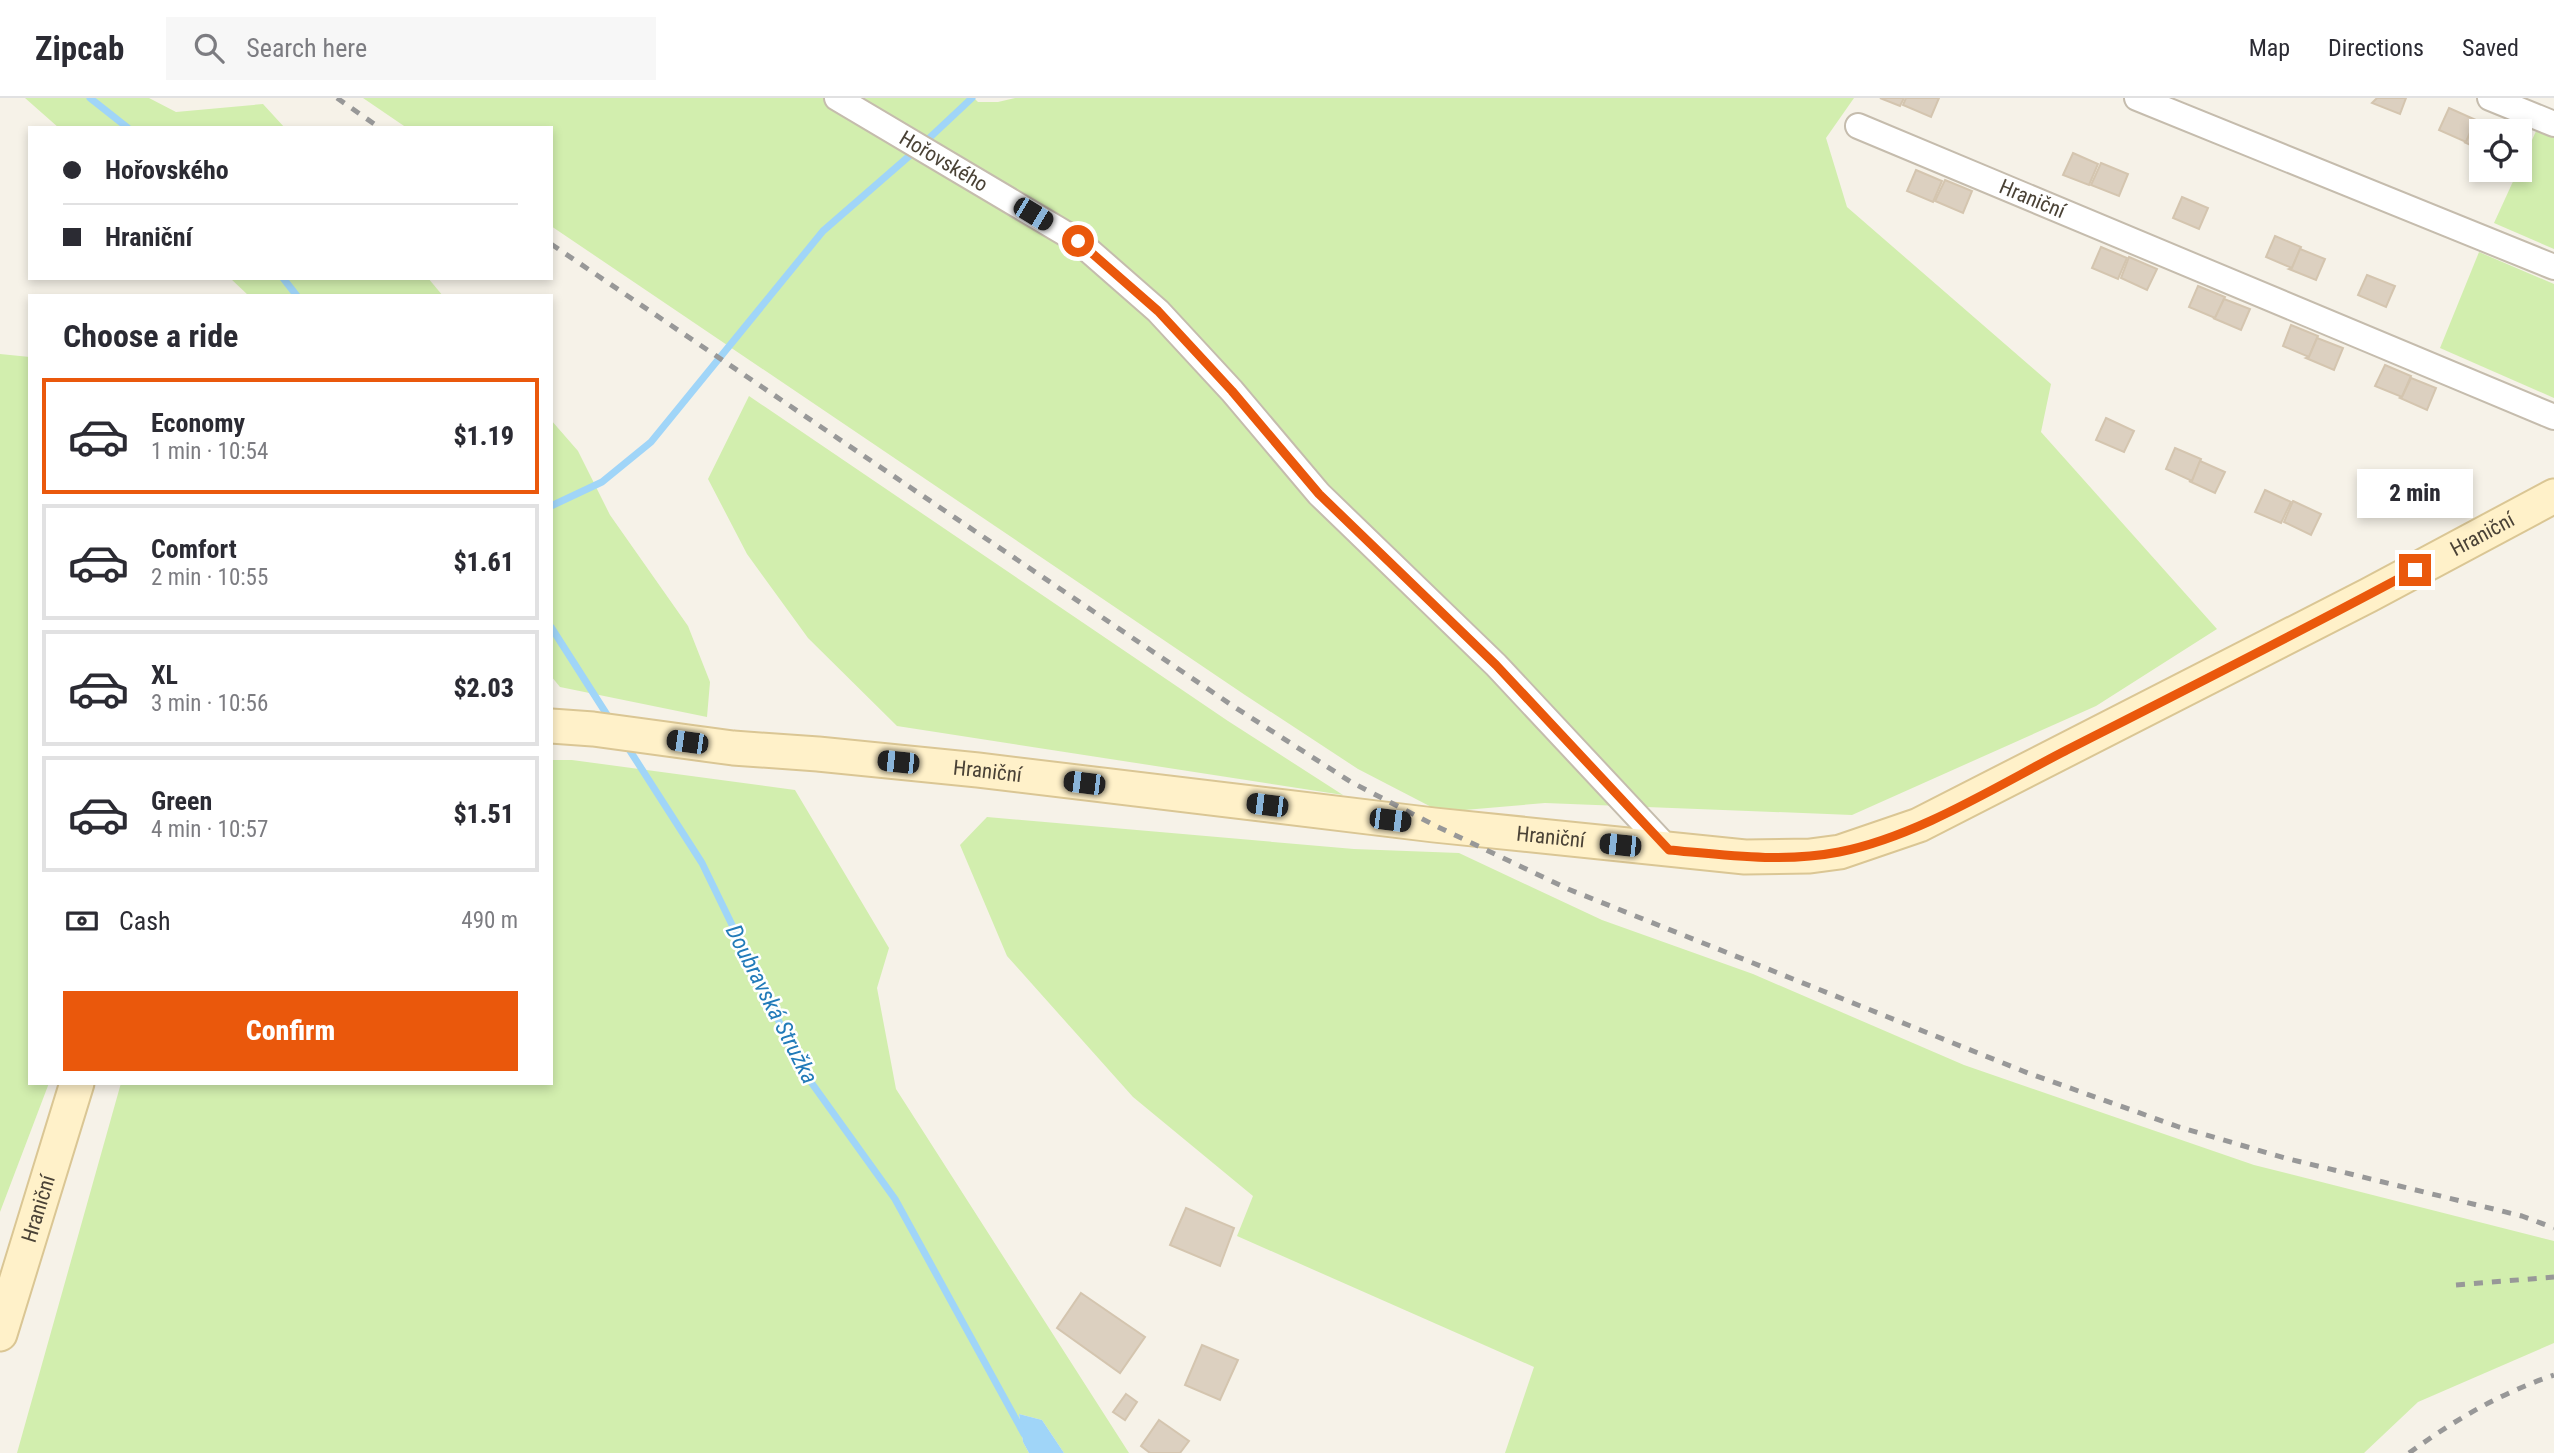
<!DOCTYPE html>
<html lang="en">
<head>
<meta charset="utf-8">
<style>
  :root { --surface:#fff; --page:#f7f7f7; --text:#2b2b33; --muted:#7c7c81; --line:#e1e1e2; --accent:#ea580c }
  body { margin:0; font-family:"Roboto Condensed",sans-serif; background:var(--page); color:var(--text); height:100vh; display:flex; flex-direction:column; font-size:26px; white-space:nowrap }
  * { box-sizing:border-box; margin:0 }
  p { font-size:23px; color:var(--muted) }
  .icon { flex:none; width:38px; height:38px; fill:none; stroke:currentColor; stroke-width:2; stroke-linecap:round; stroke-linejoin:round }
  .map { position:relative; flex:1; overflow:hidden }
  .side { position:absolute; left:28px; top:196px; width:525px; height:791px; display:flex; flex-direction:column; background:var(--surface); border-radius:0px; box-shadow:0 4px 10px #0003 }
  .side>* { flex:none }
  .guide { position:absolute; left:28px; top:28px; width:525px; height:154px; border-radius:0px; box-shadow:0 4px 10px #0003; display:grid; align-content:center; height:154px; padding:0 35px; background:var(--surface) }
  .controls { position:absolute; left:2469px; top:21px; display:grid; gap:14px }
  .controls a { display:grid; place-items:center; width:63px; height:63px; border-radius:0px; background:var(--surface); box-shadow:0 4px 10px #0003; font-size:35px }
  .end { position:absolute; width:32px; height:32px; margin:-16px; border:9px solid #ea580c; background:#fff; box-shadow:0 0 0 4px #fff }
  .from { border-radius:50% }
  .bubble { position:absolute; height:49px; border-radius:0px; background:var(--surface); box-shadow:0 4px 10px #0003; font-size:23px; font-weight:800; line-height:49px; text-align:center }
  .car { position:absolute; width:21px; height:42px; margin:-21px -10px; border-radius:9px; box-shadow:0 0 5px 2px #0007; background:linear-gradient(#222 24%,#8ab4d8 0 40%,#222 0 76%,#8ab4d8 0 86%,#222 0) }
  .guide b { display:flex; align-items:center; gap:24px; height:66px; font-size:26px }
  .guide b+b { border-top:2px solid var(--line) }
  .guide i { width:18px; height:18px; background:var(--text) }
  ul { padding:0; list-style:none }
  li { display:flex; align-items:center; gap:21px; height:116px; margin:0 14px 10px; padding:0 21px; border:4px solid var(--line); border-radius:0px }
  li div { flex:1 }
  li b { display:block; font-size:26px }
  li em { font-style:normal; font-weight:800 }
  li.active { border-color:var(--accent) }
  li>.icon { width:63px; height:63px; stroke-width:1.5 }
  h2 { padding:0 35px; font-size:32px; line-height:84px }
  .pay { display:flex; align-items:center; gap:18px; height:77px; padding:0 35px; font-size:26px }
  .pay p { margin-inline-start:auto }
  .action { display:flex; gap:14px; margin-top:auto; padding:14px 35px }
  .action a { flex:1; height:80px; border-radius:0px; background:var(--accent); color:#fff; font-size:28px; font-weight:800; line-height:80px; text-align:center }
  header { display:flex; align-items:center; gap:42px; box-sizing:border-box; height:98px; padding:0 35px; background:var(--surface); border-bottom:2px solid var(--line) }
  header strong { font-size:33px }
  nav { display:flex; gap:38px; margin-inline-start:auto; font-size:24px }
  .search { width:490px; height:63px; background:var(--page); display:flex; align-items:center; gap:18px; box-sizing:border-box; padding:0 24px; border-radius:0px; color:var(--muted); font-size:26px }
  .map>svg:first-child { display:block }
</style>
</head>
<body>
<header>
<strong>Zipcab</strong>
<div class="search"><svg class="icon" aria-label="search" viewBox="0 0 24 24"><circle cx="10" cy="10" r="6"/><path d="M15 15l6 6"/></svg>Search here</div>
<nav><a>Map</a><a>Directions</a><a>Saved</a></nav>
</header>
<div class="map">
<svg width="2554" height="1355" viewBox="0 0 2554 1355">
  <rect width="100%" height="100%" fill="#f6f2e8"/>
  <g fill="#d2eeae">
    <polygon points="25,0 149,0 176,14 263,6 285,30 59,30"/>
    <polygon points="363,0 974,0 978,4 998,4 1015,0 1854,0 1826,40 1847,109 2051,286 2041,334 2217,531 2096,608 1852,717 1545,705 1441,714 1358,671 1245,597 551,128 551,30 407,30"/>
    <polygon points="2537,31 2554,38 2554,151 2494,125"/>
    <polygon points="2479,154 2554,186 2554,300 2440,250"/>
    <polygon points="230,180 428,180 443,198 249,198"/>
    <polygon points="0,256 30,259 30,985 49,985 0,1114"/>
    <polygon points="749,298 1228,623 1343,697 897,628 808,540 747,456 708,381"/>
    <polygon points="551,322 578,353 610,417 688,528 710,584 707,619 560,589 551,578"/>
    <polygon points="551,662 572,662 795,692 889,850 877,890 896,991 1129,1355 1064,1355 1042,1322 1019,1316 1023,1344 1029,1355 17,1355 121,985 551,985"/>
    <polygon points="987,719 1354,751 1459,755 1602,822 1753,876 1964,967 2254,1067 2554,1143 2554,1245 2418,1304 2364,1355 1505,1355 1534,1269 1237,1138 1253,1098 1133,999 1007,858 960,747"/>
  </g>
  <polygon fill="#a0d5f8" points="1019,1316 1042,1322 1064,1355 1029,1355 1023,1344"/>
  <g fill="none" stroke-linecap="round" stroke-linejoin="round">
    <g stroke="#a0d5f8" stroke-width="7">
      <polyline points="90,0 128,30"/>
      <polyline points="924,45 972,0"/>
      <polyline points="283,180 297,198"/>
      <polyline points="551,408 602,384 651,344 823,133 915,53"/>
      <polyline points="551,529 611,623"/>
      <polyline points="625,645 702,765 803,973 895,1101 1024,1336"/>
    </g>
  </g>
  <g fill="#dcd0c0" stroke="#d4c5af" stroke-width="2">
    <polygon points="1880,0 1904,0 1900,8"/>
    <polygon points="1906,0 1939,0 1931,19 1903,7"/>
    <polygon points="2377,0 2406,0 2400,16 2372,5"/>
    <polygon points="2449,10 2476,22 2466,44 2439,32"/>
    <polygon points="2475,24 2496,33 2482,33 2482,52 2464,44 2466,44"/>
    <polygon points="2073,55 2098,66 2089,87 2063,77"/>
    <polygon points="2101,65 2128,76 2119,98 2091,87"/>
    <polygon points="1916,72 1942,83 1933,104 1907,93"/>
    <polygon points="1945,82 1972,93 1963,115 1935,103"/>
    <polygon points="2182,99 2208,110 2199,131 2173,120"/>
    <polygon points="2275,138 2301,149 2292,170 2266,159"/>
    <polygon points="2101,149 2127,160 2118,181 2092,170"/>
    <polygon points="2300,151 2325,161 2316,182 2289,171 2292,170"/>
    <polygon points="2129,159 2157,171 2147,192 2121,180"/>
    <polygon points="2367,177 2395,188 2386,209 2358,197"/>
    <polygon points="2198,188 2225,199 2215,220 2189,209"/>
    <polygon points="2224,201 2250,211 2241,232 2213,220 2215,220"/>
    <polygon points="2291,227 2318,238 2309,259 2283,248"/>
    <polygon points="2317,240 2343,250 2334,272 2306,260 2309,259"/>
    <polygon points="2385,267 2411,278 2402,299 2375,288"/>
    <polygon points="2411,280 2436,290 2427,312 2400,300 2402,299"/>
    <polygon points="2106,320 2134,333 2124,354 2096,342"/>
    <polygon points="2175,350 2201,361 2192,383 2166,371"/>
    <polygon points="2200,363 2225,374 2215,395 2189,383 2192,383"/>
    <polygon points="2265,392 2291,404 2281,425 2255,414"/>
    <polygon points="2293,403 2321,416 2311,437 2284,424"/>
    <polygon points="1186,1110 1234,1130 1220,1168 1170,1147"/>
    <polygon points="1081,1195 1145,1239 1120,1275 1057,1230"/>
    <polygon points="1202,1247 1238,1262 1220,1302 1185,1287"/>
    <polygon points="1126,1296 1137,1304 1125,1322 1113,1314"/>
    <polygon points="1159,1322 1189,1343 1180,1355 1150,1355 1141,1348"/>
  </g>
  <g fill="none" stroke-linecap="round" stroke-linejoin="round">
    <defs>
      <g id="street">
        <path id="s1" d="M 837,0 L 1078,143 L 1158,213 L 1232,293 L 1319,396 L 1496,567 L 1669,752"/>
        <polyline points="2137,0 2554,169"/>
        <polyline points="2490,0 2554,26"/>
        <path id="s2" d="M 1858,28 L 2554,319"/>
      </g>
      <g id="secondary">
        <path id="s3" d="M 551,628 L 593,631 L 733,650 L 818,656 L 978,672 L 1434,727 L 1745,759 L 1810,758 L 1840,754 L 1919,727 L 2369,497 L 2554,398"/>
        <path id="s4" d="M 0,1236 L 77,985"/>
      </g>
    </defs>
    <use href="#street" stroke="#c5bcad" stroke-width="28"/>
    <use href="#secondary" stroke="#dac694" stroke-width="37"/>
    <use href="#street" stroke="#fff" stroke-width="24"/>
    <use href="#secondary" stroke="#fff1c9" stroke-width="33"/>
    <g stroke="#989898" stroke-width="5" stroke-dasharray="9 9" stroke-linecap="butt">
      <polyline points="337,0 380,30"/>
      <polyline points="551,146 1236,610 1351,684 1434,727 1568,791 2028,975 2179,1029 2285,1060 2522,1118 2554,1130"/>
      <polyline points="2456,1187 2554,1179"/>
      <path d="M 2409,1355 C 2456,1321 2499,1296 2554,1277"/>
    </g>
  </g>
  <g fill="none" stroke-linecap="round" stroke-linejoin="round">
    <path stroke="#ea580c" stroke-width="9" d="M 1078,143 L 1158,213 L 1232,293 L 1319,396 L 1496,567 L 1669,752 C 1725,757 1783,765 1839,754 C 1915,739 1992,691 2061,655 C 2179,595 2298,535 2415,472"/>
  </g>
  <g text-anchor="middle" stroke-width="5" stroke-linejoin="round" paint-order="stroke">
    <g font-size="21" fill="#4a4236" stroke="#fff">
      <text dy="7" stroke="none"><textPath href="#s1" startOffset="124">Hořovského</textPath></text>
      <text dy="7" stroke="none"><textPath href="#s2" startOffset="189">Hraniční</textPath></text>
      <text dy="7" stroke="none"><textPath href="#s3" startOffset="2014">Hraniční</textPath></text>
      <text dy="7" stroke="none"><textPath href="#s3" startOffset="439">Hraniční</textPath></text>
      <text dy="7" stroke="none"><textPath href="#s3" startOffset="1006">Hraniční</textPath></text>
      <text dy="7" stroke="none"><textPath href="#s4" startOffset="131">Hraniční</textPath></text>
    </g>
    <g font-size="23" font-style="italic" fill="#227bb9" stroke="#fff">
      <text transform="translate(772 906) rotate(63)" y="8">Doubravská Stružka</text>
    </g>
  </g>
</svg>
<div class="controls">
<a><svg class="icon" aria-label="locate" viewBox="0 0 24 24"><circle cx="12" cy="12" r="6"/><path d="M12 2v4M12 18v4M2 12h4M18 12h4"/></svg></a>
</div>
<i class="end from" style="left:1078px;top:143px"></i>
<i class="end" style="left:2415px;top:472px"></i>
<div class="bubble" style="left:2357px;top:371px;width:116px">2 min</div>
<i class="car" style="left:1033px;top:116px;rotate:121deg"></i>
<i class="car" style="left:687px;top:644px;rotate:278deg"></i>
<i class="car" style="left:898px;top:664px;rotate:276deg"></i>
<i class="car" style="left:1084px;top:685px;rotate:277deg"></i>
<i class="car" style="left:1267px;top:707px;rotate:277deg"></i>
<i class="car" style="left:1390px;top:722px;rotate:97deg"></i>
<i class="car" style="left:1620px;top:747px;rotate:276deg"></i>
<div class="guide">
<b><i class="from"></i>Hořovského</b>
<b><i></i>Hraniční</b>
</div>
<section class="side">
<h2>Choose a ride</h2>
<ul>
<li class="active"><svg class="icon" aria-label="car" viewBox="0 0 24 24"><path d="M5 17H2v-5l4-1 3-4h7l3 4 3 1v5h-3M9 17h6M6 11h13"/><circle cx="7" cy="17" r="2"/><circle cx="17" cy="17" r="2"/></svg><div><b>Economy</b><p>1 min · 10:54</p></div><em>$1.19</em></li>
<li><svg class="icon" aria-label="car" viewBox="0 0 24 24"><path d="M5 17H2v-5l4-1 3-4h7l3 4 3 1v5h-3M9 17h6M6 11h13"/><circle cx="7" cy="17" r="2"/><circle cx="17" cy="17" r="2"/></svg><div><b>Comfort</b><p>2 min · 10:55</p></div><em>$1.61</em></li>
<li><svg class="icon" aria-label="car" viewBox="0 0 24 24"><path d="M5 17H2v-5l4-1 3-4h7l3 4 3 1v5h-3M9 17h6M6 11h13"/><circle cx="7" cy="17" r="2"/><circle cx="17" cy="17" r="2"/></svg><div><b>XL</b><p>3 min · 10:56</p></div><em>$2.03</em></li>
<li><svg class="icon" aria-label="car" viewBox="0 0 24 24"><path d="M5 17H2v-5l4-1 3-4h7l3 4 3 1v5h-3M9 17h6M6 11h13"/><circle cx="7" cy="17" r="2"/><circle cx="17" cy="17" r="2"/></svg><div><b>Green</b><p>4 min · 10:57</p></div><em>$1.51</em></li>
</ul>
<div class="pay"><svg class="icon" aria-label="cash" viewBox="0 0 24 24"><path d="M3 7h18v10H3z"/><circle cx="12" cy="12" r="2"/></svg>Cash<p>490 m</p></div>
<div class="action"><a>Confirm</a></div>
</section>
</div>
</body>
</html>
